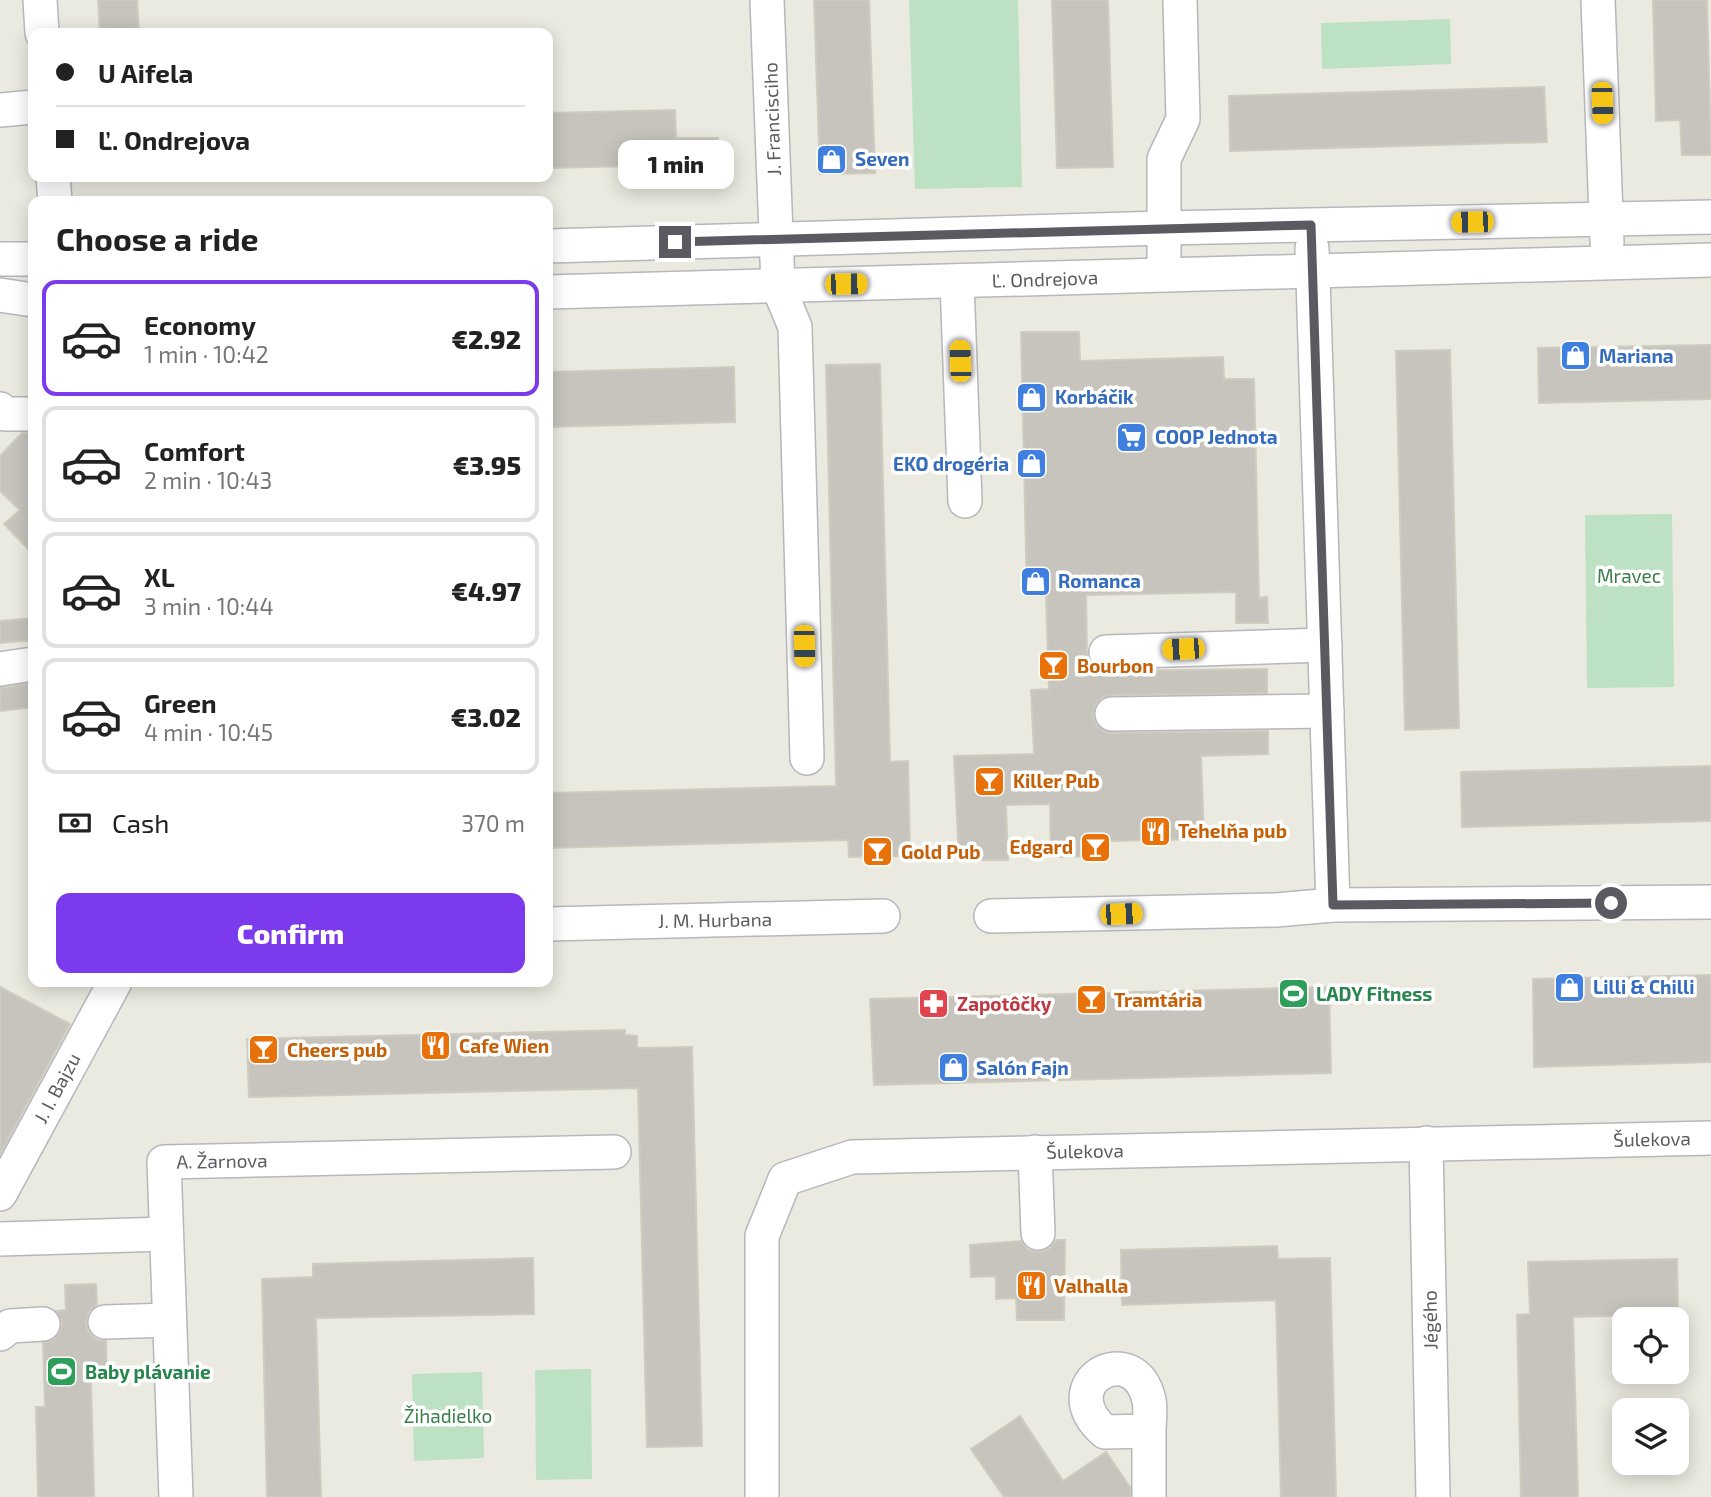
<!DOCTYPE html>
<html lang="en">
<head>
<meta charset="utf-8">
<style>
  :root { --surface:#fff; --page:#f2f2f2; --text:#222; --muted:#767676; --line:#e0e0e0; --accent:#7c3aed }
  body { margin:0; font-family:"Exo 2",sans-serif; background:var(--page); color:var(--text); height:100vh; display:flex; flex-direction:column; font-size:26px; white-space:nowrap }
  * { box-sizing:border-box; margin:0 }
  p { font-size:23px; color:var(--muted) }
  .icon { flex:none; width:38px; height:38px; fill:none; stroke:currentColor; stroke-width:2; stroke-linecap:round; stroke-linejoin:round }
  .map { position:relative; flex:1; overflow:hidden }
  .panel { position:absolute; left:28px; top:196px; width:525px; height:791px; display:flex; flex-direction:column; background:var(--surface); border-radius:14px; box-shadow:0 4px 18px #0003 }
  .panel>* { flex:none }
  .top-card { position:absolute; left:28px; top:28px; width:525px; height:154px; border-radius:14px; box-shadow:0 4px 18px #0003; display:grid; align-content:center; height:154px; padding:0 28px; background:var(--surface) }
  .controls { position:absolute; left:1612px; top:1307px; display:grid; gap:14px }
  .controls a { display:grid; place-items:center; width:77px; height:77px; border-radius:14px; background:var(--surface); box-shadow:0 4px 18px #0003; font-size:35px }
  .end { position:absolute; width:32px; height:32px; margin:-16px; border:9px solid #595b60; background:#fff; box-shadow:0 0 0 4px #fff }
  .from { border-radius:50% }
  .bubble { position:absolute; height:49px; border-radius:14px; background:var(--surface); box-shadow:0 4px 18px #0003; font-size:23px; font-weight:800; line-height:49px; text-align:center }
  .car { position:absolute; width:21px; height:42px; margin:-21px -10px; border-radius:9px; box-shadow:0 0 5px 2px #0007; background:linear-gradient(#f5c518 24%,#345 0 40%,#f5c518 0 76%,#345 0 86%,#f5c518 0) }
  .top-card b { display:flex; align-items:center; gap:24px; height:66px; font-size:26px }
  .top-card b+b { border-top:2px solid var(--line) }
  .top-card i { width:18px; height:18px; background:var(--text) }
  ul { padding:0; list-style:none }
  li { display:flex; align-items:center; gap:21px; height:116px; margin:0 14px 10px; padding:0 14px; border:4px solid var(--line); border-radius:14px }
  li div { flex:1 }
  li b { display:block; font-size:26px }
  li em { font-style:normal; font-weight:800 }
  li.selected { border-color:var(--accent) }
  li>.icon { width:63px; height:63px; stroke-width:1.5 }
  h2 { padding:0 28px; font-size:32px; line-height:84px }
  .pay { display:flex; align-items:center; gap:18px; height:77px; padding:0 28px; font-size:26px }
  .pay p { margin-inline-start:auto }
  .cta { display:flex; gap:14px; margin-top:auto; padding:14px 28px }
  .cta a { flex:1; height:80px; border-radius:14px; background:var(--accent); color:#fff; font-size:28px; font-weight:800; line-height:80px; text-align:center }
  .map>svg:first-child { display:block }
</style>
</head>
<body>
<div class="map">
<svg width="1711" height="1497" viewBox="0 0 1711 1497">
  <rect width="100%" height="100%" fill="#ebeae0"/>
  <g fill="#bde1c3">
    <polygon points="909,0 1018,0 1022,187 915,189"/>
    <polygon points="1450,19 1451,64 1322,69 1321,23"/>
    <polygon points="1672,514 1674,687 1587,688 1585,515"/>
    <polygon points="591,1369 592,1479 536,1480 535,1370"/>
    <polygon points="482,1372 484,1458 414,1461 412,1374"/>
  </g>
  <g fill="#c6c4bd" stroke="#cfccbf" stroke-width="2">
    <polygon points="98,0 137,0 139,33 100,33"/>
    <polygon points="814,0 869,0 875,173 820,174"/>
    <polygon points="1052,0 1108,0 1113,167 1057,168"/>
    <polygon points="1653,0 1707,0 1711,155 1682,155 1680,120 1656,121"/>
    <polygon points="1544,87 1547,142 1230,151 1229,96"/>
    <polygon points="675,110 676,138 718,138 719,173 677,174 677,165 548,168 548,113"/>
    <polygon points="1021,332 1079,332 1080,361 1223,357 1224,379 1254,379 1259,598 1267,597 1268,623 1236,623 1236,592 1086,595 1087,658 1097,671 1267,669 1267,693 1112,695 1102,698 1095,705 1093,715 1096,724 1103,731 1112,733 1268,731 1268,754 1201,756 1204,839 1110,841 1110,856 1051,857 1050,804 1006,805 1008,860 959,860 954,756 1034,754 1031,690 1049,689 1046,596 1027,596"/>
    <polygon points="1711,345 1711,399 1539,403 1538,348"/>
    <polygon points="1450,350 1459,728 1405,730 1396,351"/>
    <polygon points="880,364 890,762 908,761 910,856 849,857 848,840 548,848 548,793 836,786 826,365"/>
    <polygon points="734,367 735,422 548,427 548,372"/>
    <polygon points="22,433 33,433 33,554 4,524 20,510 0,491 0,456"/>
    <polygon points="33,618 33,640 0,643 0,621"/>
    <polygon points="33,683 33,707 0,711 0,688"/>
    <polygon points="1711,766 1711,821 1462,827 1461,772"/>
    <polygon points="1711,975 1711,1062 1534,1067 1533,979"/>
    <polygon points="0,987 70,1024 0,1154"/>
    <polygon points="1329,987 1331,1073 874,1085 870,999"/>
    <polygon points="625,1030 625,1035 637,1036 637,1048 692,1047 702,1446 647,1447 638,1088 249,1097 247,1039"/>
    <polygon points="1056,1240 1065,1240 1064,1320 1017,1320 1016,1298 996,1299 996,1276 971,1277 970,1245 1021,1241 1028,1250 1039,1252 1049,1249"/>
    <polygon points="1277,1246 1278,1259 1330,1258 1336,1497 1281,1497 1276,1300 1122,1305 1121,1250"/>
    <polygon points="533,1258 534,1314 316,1318 321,1497 267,1497 262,1279 313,1277 313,1264"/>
    <polygon points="1677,1259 1678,1314 1573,1317 1578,1497 1521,1497 1517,1315 1530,1314 1528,1262"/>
    <polygon points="96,1284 97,1305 88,1312 86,1323 88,1332 95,1339 106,1341 107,1380 91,1380 94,1497 38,1497 36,1407 45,1407 43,1343 53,1340 60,1332 62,1322 56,1311 66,1310 65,1285"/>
    <polygon points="1020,1416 1063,1481 1106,1452 1130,1487 1130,1497 1004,1497 971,1449"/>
  </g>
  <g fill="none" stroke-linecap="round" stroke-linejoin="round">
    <defs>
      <g id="minor">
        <polyline points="40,0 42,33"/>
        <polyline points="767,0 778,286 795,327 807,758"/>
        <polyline points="1598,0 1607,242"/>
        <polyline points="0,110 33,107"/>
        <polyline points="53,177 55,201"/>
        <polyline points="548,246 1164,228 1711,217"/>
        <polyline points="1312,248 1333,905"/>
        <polyline points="0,259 33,259"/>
        <polyline points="1164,275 1164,159 1183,119 1180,0"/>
        <polyline points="957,281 965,501"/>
        <polyline points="548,292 1711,260"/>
        <polyline points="0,295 33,300"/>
        <polyline points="0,409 4,414 33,414"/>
        <polyline points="1106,652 1325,645"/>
        <polyline points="0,669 33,664"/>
        <polyline points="1112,714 1327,711"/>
        <polyline points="991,916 1276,910 1333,905 1711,902"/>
        <polyline points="548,924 883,916"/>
        <polyline points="1426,1143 1433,1497"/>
        <polyline points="1035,1152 1038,1233"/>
        <polyline points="0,1194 115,982"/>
        <polyline points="0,1239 166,1234"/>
        <polyline points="105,1322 169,1320"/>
        <polyline points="0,1334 10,1326 43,1324"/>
        <polyline points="176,1497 164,1162 614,1152"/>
        <polyline points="762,1497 762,1236 785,1179 852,1157 1711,1138"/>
        <path d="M 1149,1497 C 1149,1475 1149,1454 1149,1432 C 1149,1422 1151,1410 1149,1400 C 1134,1336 1049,1383 1105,1432 L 1149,1431"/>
      </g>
    </defs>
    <use href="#minor" stroke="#b6b7bc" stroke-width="36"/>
    <use href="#minor" stroke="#fff" stroke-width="33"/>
  </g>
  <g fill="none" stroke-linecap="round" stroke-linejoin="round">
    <polyline stroke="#595b60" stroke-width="9" points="675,242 1311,225 1333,905 1611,903"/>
  </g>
  <defs>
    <symbol id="shop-square" viewBox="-11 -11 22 22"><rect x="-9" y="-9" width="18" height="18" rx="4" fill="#3f7fe0" stroke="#fff"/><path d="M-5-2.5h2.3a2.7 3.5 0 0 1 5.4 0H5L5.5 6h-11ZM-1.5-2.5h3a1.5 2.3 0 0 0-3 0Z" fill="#fff"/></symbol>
    <symbol id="supermarket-square" viewBox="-11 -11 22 22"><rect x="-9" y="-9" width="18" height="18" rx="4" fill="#3f7fe0" stroke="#fff"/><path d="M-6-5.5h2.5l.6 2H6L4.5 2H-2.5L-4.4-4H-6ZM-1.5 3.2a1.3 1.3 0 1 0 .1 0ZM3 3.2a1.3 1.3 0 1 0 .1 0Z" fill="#fff"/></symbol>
    <symbol id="bar-square" viewBox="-11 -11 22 22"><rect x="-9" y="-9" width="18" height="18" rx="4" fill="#e8710a" stroke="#fff"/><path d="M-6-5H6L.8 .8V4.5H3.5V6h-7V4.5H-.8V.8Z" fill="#fff"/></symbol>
    <symbol id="restaurant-square" viewBox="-11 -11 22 22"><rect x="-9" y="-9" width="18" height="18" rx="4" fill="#e8710a" stroke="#fff"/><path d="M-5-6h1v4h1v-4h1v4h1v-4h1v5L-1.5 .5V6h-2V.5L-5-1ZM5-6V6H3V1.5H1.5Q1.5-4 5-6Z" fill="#fff"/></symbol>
    <symbol id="stadium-square" viewBox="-11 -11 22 22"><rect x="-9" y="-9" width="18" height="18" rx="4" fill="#2e9e5b" stroke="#fff"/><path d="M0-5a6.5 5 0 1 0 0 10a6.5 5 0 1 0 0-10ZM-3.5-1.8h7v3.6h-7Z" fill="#fff"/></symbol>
    <symbol id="pharmacy-square" viewBox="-11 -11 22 22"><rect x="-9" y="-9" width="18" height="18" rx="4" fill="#e0444e" stroke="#fff"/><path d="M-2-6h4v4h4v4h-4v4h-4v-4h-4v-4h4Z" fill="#fff"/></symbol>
  </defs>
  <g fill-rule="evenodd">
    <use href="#shop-square" x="814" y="142" width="35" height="35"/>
    <use href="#shop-square" x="1558" y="338" width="35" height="35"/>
    <use href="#shop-square" x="1014" y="380" width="35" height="35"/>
    <use href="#supermarket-square" x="1114" y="420" width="35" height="35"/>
    <use href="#shop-square" x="1014" y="446" width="35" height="35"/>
    <use href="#shop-square" x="1018" y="564" width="35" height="35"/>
    <use href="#bar-square" x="1036" y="648" width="35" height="35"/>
    <use href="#bar-square" x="972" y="764" width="35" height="35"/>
    <use href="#restaurant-square" x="1138" y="814" width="35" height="35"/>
    <use href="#bar-square" x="1078" y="830" width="35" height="35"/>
    <use href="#bar-square" x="860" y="834" width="35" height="35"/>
    <use href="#shop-square" x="1552" y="970" width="35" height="35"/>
    <use href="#stadium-square" x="1276" y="976" width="35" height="35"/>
    <use href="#bar-square" x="1074" y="982" width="35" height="35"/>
    <use href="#pharmacy-square" x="916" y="986" width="35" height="35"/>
    <use href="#restaurant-square" x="418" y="1028" width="35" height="35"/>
    <use href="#bar-square" x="246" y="1032" width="35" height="35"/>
    <use href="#shop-square" x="936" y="1050" width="35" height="35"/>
    <use href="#restaurant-square" x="1014" y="1268" width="35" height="35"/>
    <use href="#stadium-square" x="44" y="1354" width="35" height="35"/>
  </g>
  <g text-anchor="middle" stroke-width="7" stroke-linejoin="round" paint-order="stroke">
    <g font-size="19" fill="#595b60" stroke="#fff">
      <text transform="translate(772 119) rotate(-92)" y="7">J. Francisciho</text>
      <text transform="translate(1045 279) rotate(-2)" y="7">Ľ. Ondrejova</text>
      <text transform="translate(715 920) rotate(-1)" y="7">J. M. Hurbana</text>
      <text transform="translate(57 1088) rotate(-62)" y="7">J. I. Bajzu</text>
      <text transform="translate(1652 1139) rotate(-1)" y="7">Šulekova</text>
      <text transform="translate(1085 1151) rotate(-1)" y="7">Šulekova</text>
      <text transform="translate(222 1161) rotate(-1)" y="7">A. Žarnova</text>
      <text transform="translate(1430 1320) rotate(-91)" y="7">Jégého</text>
    </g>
    <g font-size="19" font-weight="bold" fill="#366cbe" stroke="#fff" text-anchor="start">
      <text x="855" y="166">Seven</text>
      <text x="1599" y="363">Mariana</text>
      <text x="1055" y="404">Korbáčik</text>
      <text x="1155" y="444">COOP Jednota</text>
      <text x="1009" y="471" text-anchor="end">EKO drogéria</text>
      <text x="1058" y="588">Romanca</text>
      <text x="1593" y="994">Lilli &amp; Chilli</text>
      <text x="976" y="1075">Salón Fajn</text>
    </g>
    <g font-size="19" fill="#397e48" stroke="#fff">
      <text x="1629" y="583">Mravec</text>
      <text x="448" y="1423">Žihadielko</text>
    </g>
    <g font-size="19" font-weight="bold" fill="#c56008" stroke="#fff" text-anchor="start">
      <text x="1077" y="673">Bourbon</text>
      <text x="1013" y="788">Killer Pub</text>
      <text x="1178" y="838">Tehelňa pub</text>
      <text x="1073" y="854" text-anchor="end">Edgard</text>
      <text x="901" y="859">Gold Pub</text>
      <text x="1114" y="1007">Tramtária</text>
      <text x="459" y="1053">Cafe Wien</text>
      <text x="287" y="1057">Cheers pub</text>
      <text x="1054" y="1293">Valhalla</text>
    </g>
    <g font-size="19" font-weight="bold" fill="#27864d" stroke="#fff" text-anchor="start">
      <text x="1316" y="1001">LADY Fitness</text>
      <text x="85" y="1379">Baby plávanie</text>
    </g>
    <g font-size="19" font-weight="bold" fill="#be3a42" stroke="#fff" text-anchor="start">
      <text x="957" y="1011">Zapotôčky</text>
    </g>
  </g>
</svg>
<div class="controls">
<a><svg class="icon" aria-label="locate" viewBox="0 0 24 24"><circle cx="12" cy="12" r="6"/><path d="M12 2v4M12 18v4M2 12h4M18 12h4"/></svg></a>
<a><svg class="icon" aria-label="layers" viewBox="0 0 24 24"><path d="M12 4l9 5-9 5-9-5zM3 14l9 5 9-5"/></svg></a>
</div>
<i class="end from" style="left:1611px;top:903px"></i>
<i class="end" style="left:675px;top:242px"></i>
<div class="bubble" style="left:618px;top:140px;width:116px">1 min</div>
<i class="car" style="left:1602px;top:103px;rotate:178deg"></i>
<i class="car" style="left:1472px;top:222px;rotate:269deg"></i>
<i class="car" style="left:846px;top:284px;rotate:89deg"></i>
<i class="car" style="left:960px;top:361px;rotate:358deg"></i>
<i class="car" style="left:804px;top:646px;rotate:179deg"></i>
<i class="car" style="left:1183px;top:649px;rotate:268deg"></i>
<i class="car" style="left:1121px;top:914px;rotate:88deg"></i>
<div class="top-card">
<b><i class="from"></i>U Aifela</b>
<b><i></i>Ľ. Ondrejova</b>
</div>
<section class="panel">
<h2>Choose a ride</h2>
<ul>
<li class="selected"><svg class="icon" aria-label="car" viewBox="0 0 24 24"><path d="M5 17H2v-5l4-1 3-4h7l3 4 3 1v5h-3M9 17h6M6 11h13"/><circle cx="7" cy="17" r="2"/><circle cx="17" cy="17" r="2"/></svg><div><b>Economy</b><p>1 min · 10:42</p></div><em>€2.92</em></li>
<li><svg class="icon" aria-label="car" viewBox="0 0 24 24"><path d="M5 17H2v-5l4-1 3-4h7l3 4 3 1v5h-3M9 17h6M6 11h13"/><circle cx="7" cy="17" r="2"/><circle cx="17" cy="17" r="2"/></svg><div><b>Comfort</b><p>2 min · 10:43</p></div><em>€3.95</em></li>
<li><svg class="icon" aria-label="car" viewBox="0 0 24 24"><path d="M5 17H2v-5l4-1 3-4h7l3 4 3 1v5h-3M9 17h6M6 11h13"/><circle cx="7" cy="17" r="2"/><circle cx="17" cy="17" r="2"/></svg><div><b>XL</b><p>3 min · 10:44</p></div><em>€4.97</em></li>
<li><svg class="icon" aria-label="car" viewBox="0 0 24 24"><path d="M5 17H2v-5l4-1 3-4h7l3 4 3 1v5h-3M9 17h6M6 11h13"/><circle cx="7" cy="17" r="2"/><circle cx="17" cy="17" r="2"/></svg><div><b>Green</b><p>4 min · 10:45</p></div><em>€3.02</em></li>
</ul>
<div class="pay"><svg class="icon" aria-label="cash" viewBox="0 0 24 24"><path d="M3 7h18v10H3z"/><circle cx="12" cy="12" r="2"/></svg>Cash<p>370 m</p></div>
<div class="cta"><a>Confirm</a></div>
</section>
</div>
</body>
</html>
